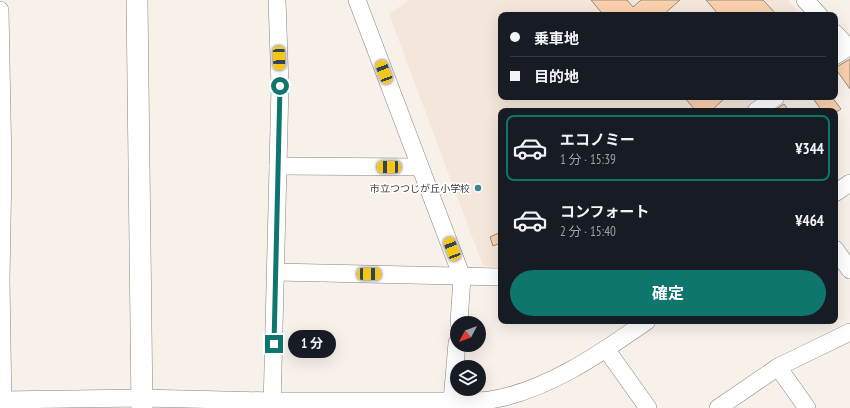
<!DOCTYPE html>
<html lang="ja">
<head>
<meta charset="utf-8">
<style>
  :root { --surface:#171b24; --page:#20242c; --text:#f1f3f6; --muted:#9ea1a6; --line:#363941; --accent:#0f766e }
  body { margin:0; font-family:"PT Sans Narrow","Noto Sans JP",sans-serif; background:var(--page); color:var(--text); height:100vh; display:flex; flex-direction:column; font-size:15px; white-space:nowrap }
  * { box-sizing:border-box; margin:0 }
  p { font-size:13px; color:var(--muted) }
  .icon { flex:none; width:22px; height:22px; fill:none; stroke:currentColor; stroke-width:2; stroke-linecap:round; stroke-linejoin:round }
  .map { position:relative; flex:1; overflow:hidden }
  .side { position:absolute; left:498px; top:108px; width:340px; height:216px; display:flex; flex-direction:column; background:var(--surface); border-radius:8px; box-shadow:0 4px 16px #0002 }
  .side>* { flex:none }
  .top-card { position:absolute; left:498px; top:12px; width:340px; height:88px; border-radius:8px; box-shadow:0 4px 16px #0002; display:grid; align-content:center; height:88px; padding:0 12px; background:var(--surface) }
  .needle { width:26px; rotate:229deg }
  .fabs { position:absolute; left:450px; top:316px; display:grid; gap:8px }
  .fabs a { display:grid; place-items:center; width:36px; height:36px; border-radius:50%; background:var(--surface); box-shadow:0 4px 16px #0002; font-size:20px }
  .end { position:absolute; width:18px; height:18px; margin:-9px; border:5px solid #0f766e; background:#fff; box-shadow:0 0 0 2px #fff }
  .from { border-radius:50% }
  .bubble { position:absolute; height:28px; border-radius:14px; background:var(--surface); box-shadow:0 4px 16px #0002; font-size:13px; font-weight:700; line-height:28px; text-align:center }
  .car { position:absolute; width:12px; height:24px; margin:-12px -6px; border-radius:5px; box-shadow:0 0 3px 1px #0007; background:linear-gradient(#f5c518 24%,#345 0 40%,#f5c518 0 76%,#345 0 86%,#f5c518 0) }
  .top-card b { display:flex; align-items:center; gap:14px; height:38px; font-size:15px }
  .top-card b+b { border-top:1px solid var(--line) }
  .top-card i { width:10px; height:10px; background:var(--text) }
  ul { padding:7px 0 0; list-style:none }
  li { display:flex; align-items:center; gap:12px; height:66px; margin:0 8px 6px; padding:0 4px; border:2px solid transparent; border-radius:8px }
  li div { flex:1 }
  li b { display:block; font-size:15px }
  li em { font-style:normal; font-weight:700 }
  li.active { border-color:var(--accent) }
  li>.icon { width:36px; height:36px; stroke-width:1.5 }
  .cta { display:flex; gap:8px; margin-top:auto; padding:8px 12px }
  .cta a { flex:1; height:46px; border-radius:24px; background:var(--accent); color:#fff; font-size:16px; font-weight:700; line-height:46px; text-align:center }
  .map>svg:first-child { display:block }
</style>
</head>
<body>
<div class="map">
<svg width="850" height="408" viewBox="0 0 850 408">
  <rect width="100%" height="100%" fill="#f8f1ea"/>
  <polygon fill="#f4e6da" points="409,0 788,0 801,15 501,15 501,97 764,97 744,111 501,111 501,267 483,266 389,14"/>
  <g fill="#fbd0ac" stroke="#928b85">
    <polygon points="591,0 627,0 633,7 641,0 680,0 663,15 598,15 601,12"/>
    <polygon points="706,0 763,0 777,15 719,15"/>
    <polygon points="850,59 850,89 835,68"/>
    <polygon points="684,97 726,97 711,111 696,111"/>
    <polygon points="812,97 832,97 841,109 835,113 835,111 822,111"/>
    <polygon points="784,104 789,111 773,111"/>
    <polygon points="501,232 501,247 500,243 493,246 490,237"/>
  </g>
  <g fill="none" stroke-linecap="round" stroke-linejoin="round">
    <defs>
      <g id="minor">
        <polyline points="357,0 462,277 459,323"/>
        <polyline points="805,0 819,15"/>
        <polyline points="0,10 3,167 1,280 3,408"/>
        <polyline points="835,33 848,47"/>
        <polyline points="835,56 850,46"/>
        <polyline points="756,111 776,97"/>
        <polyline points="278,166 420,167"/>
        <polyline points="835,193 850,183"/>
        <polyline points="835,249 850,270"/>
        <polyline points="276,272 501,277"/>
        <polyline points="606,349 648,408"/>
        <polyline points="778,367 807,408"/>
        <path d="M 0,400 L 142,398 L 272,401 L 465,401 C 473,401 482,401 490,400 C 547,391 601,353 647,321"/>
        <polyline points="452,401 457,343"/>
        <polyline points="272,408 280,86 277,0"/>
        <polyline points="718,408 778,367 850,332"/>
      </g>
      <polyline id="tertiary" points="137,0 142,408"/>
    </defs>
    <use href="#minor" stroke="#8a837e" stroke-width="18"/>
    <use href="#tertiary" stroke="#8a837e" stroke-width="22"/>
    <use href="#minor" stroke="#fff" stroke-width="17"/>
    <use href="#tertiary" stroke="#fff" stroke-width="21"/>
  </g>
  <g fill="none" stroke-linecap="round" stroke-linejoin="round">
    <polyline stroke="#0f766e" stroke-width="5" points="274,344 280,86"/>
  </g>
  <circle fill="#3e8390" stroke="#fff" stroke-width="1.5" cx="478" cy="188" r="4"/>
  <g text-anchor="middle" stroke-width="3" stroke-linejoin="round" paint-order="stroke">
    <g font-size="10" fill="#3f3c3a" stroke="#fff" text-anchor="end">
      <text x="470" y="192">市立つつじが丘小学校</text>
    </g>
  </g>
</svg>
<div class="fabs">
<a><svg class="needle" viewBox="-14 -14 28 28"><path d="M0-13l5 13h-10z" fill="#e53935"/><path d="M0 13l5-13h-10z" fill="#9ea1a6"/></svg></a>
<a><svg class="icon" aria-label="layers" viewBox="0 0 24 24"><path d="M12 4l9 5-9 5-9-5zM3 14l9 5 9-5"/></svg></a>
</div>
<i class="end from" style="left:280px;top:86px"></i>
<i class="end" style="left:274px;top:344px"></i>
<div class="bubble" style="left:288px;top:330px;width:48px">1 分</div>
<i class="car" style="left:279px;top:58px;rotate:178deg"></i>
<i class="car" style="left:384px;top:72px;rotate:339deg"></i>
<i class="car" style="left:389px;top:167px;rotate:270deg"></i>
<i class="car" style="left:452px;top:249px;rotate:339deg"></i>
<i class="car" style="left:369px;top:274px;rotate:91deg"></i>
<div class="top-card">
<b><i class="from"></i>乗車地</b>
<b><i></i>目的地</b>
</div>
<section class="side">
<ul>
<li class="active"><svg class="icon" aria-label="car" viewBox="0 0 24 24"><path d="M5 17H2v-5l4-1 3-4h7l3 4 3 1v5h-3M9 17h6M6 11h13"/><circle cx="7" cy="17" r="2"/><circle cx="17" cy="17" r="2"/></svg><div><b>エコノミー</b><p>1 分 · 15:39</p></div><em>¥344</em></li>
<li><svg class="icon" aria-label="car" viewBox="0 0 24 24"><path d="M5 17H2v-5l4-1 3-4h7l3 4 3 1v5h-3M9 17h6M6 11h13"/><circle cx="7" cy="17" r="2"/><circle cx="17" cy="17" r="2"/></svg><div><b>コンフォート</b><p>2 分 · 15:40</p></div><em>¥464</em></li>
</ul>
<div class="cta"><a>確定</a></div>
</section>
</div>
</body>
</html>
